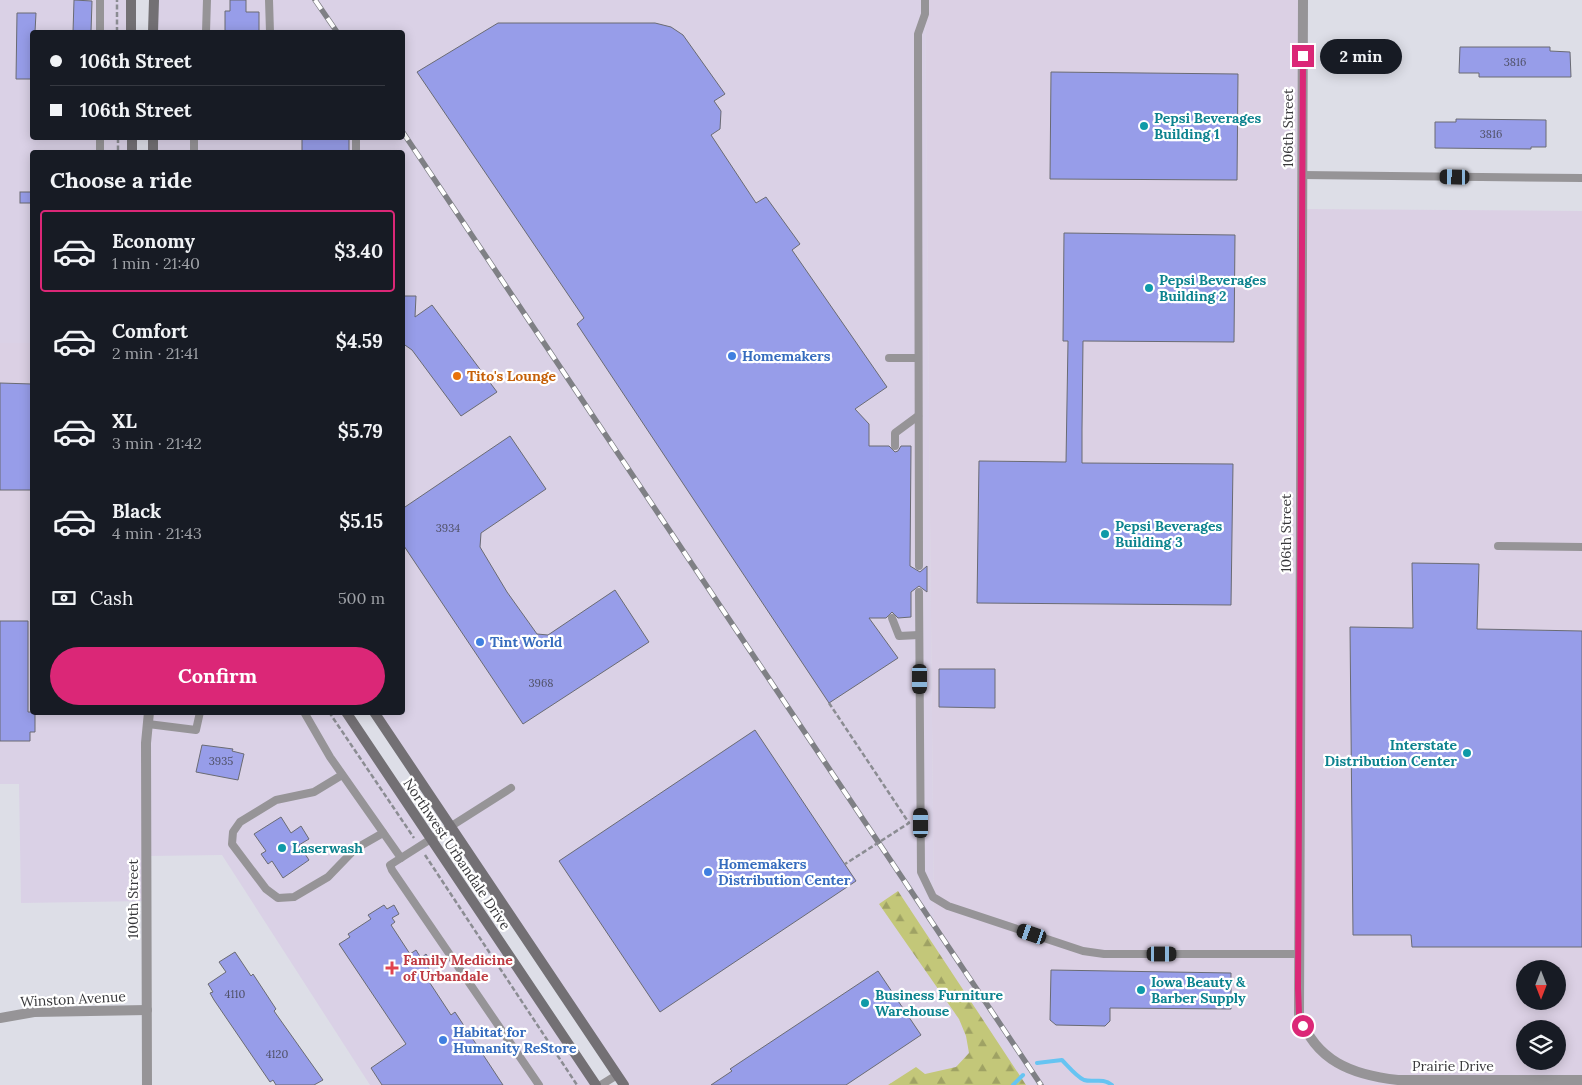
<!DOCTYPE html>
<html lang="en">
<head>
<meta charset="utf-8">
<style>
  :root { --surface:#171b24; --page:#242831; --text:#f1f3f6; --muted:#9ea1a6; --line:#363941; --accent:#db2777 }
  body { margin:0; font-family:Lora,serif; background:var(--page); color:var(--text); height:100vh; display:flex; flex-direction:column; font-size:19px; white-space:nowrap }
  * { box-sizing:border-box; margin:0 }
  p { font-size:16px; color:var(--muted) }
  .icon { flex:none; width:28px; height:28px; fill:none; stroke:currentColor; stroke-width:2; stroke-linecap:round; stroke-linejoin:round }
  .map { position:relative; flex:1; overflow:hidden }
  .details { position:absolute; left:30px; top:150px; width:375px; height:565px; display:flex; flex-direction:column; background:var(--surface); border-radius:5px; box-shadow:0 2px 12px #0003 }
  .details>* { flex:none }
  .guide { position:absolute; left:30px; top:30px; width:375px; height:110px; border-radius:5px; box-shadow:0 2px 12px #0003; display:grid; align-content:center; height:110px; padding:0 20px; background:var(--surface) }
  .needle { width:32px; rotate:180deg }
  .buttons { position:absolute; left:1516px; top:960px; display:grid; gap:10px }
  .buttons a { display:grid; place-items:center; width:50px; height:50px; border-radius:50%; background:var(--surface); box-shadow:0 2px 12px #0003; font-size:25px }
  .end { position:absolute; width:22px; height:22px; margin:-11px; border:6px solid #db2777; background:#fff; box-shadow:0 0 0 2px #fff }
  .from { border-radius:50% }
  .bubble { position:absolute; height:35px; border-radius:18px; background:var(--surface); box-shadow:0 2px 12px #0003; font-size:16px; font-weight:800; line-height:35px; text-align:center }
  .car { position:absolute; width:15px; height:30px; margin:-15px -8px; border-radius:6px; box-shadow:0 0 4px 1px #0007; background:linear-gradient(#222 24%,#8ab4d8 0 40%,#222 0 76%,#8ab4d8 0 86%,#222 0) }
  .guide b { display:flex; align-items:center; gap:18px; height:48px; font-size:19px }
  .guide b+b { border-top:1px solid var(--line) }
  .guide i { width:12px; height:12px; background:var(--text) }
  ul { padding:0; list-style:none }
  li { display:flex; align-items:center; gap:15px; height:82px; margin:0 10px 8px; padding:0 10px; border:2px solid transparent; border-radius:5px }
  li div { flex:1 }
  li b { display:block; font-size:19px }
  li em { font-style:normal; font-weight:800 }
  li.selected { border-color:var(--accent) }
  li>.icon { width:45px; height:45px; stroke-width:1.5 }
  h2 { padding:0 20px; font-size:22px; line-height:60px }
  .pay { display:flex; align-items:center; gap:12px; height:55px; padding:0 20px; font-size:19px }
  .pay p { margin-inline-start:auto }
  .primary-button { display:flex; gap:10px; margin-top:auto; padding:10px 20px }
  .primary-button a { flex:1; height:58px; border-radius:30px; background:var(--accent); color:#fff; font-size:20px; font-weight:800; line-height:58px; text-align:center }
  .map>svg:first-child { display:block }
</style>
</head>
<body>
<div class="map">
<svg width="1582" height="1085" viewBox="0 0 1582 1085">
  <defs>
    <pattern id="forest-firs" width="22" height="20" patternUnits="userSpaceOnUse" patternTransform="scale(1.25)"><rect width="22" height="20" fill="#c3c779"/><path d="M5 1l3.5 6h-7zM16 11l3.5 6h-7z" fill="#9fa264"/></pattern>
  </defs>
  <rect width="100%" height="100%" fill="#dddee7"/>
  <g fill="#dad1e6">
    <polygon points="0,0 131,0 131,32 32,32 32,138 132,138 132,152 32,152 32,343 0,343"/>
    <polygon points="154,0 925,0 934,925 1041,1085 624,1085 374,713 402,712 402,152 153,152 153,138 402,138 402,32 153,32"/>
    <polygon points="0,610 32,610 32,712 346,713 596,1085 370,1085 222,855 147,856 147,901 21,903 19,784 0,784"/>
  </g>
  <g fill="#dbd0e4" fill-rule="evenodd">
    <path d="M 925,0 L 1303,0 L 1302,209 L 1582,211 L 1582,1085 L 1041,1085 L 934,925 ZM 1525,969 L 1558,969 L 1558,1001 L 1525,1001 ZM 1525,1029 L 1558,1029 L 1558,1061 L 1525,1061 Z"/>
    <rect x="0" y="343" width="32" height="267"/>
  </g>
  <polygon fill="url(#forest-firs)" points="898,891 1026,1085 888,1085 916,1067 925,1074 956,1067 969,1053 966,1036 959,1019 879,904"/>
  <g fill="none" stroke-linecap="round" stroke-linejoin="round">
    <g stroke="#66c4f2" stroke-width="4">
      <path d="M 1037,1063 L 1062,1060 C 1068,1066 1076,1076 1084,1080 C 1094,1083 1102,1077 1112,1085"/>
      <polyline points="1013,1085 1023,1075"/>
    </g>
  </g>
  <g fill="#979de9" stroke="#6a6b73">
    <polygon points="74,0 92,1 91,32 73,32"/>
    <polygon points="230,0 246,0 246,12 259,12 259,32 225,32 225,11 230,11"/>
    <polygon points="17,13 36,13 35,32 32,32 31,79 16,79"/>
    <polygon points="498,23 655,23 671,27 683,35 725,94 714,101 721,111 720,129 711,135 756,203 766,197 800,244 792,250 887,387 855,409 869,424 869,446 889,446 895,452 898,451 901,446 911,446 910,566 920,572 927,566 927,592 919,586 911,592 911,617 898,618 892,612 886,618 869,618 898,658 829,703 577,324 584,318 417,72"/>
    <polygon points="1460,47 1550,47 1550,51 1570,52 1571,77 1479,77 1479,73 1459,73"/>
    <polygon points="1051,72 1238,74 1237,180 1050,179"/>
    <polygon points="1456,119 1546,120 1546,147 1531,147 1531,149 1435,148 1435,122 1456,122"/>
    <rect x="302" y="138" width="47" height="14"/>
    <rect x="20" y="192" width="12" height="11"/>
    <polygon points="1064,233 1235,235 1234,342 1083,341 1082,429 1082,463 1233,464 1231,605 977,603 979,461 1066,462 1068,341 1063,341"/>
    <polygon points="402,296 416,296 415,317 432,305 497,392 461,416 412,350 402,343"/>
    <polygon points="0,383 32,384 32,490 0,490"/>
    <polygon points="510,436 546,489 481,533 480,547 507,592 537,634 548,635 615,590 649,642 523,724 402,543 402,509"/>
    <polygon points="1412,563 1479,564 1477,629 1582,631 1582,947 1412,947 1411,935 1353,935 1350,627 1413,628"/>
    <polygon points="0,621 28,621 28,712 35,712 35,732 30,732 30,741 0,741"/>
    <polygon points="939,669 995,669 995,708 939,707"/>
    <polygon points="755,730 856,881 660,1012 559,861"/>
    <polygon points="202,745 233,749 232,751 244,754 238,780 196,772"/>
    <polygon points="281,817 291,833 301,826 309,839 299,845 309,860 283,878 272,861 268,864 261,854 266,851 254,834"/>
    <polygon points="384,905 387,909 394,905 399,914 392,918 395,922 391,925 410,954 416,950 421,958 426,954 432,963 427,966 430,970 424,974 451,1015 455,1012 503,1085 382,1085 371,1068 406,1044 339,944 350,937 348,934 371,919 368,915"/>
    <polygon points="235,952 251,976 253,974 276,1009 274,1011 323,1080 314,1085 276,1085 273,1080 270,1082 214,1000 210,993 213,992 208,984 226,972 219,962"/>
    <polygon points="1051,970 1231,973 1231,1009 1110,1008 1110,1021 1105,1026 1056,1025 1050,1020"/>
    <polygon points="878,971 921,1035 846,1085 711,1085 732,1071 730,1069"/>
  </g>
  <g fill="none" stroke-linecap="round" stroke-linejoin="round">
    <g stroke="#8b8c92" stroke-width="2.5" stroke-dasharray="5 2.5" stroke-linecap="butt">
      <polyline points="117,32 117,0"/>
      <polyline points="118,138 118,152"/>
      <polyline points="329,712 414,838"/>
      <polyline points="425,855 577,1085"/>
    </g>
    <g stroke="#969497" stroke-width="8">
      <polyline points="100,0 100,32"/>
      <polyline points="269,0 270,32"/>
      <polyline points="206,32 207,0"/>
      <polyline points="100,138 100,152"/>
      <polyline points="194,138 194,152"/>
      <polyline points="356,138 356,152"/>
      <polyline points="1302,175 1582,178"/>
      <polyline points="889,358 918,358"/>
      <polyline points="895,446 895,433 918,416"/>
      <polyline points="1498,546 1582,547"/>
      <polyline points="919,566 918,72 918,34 925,14 925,0"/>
      <polyline points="919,592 921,872 933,897 948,906 1083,951 1104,954 1298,954"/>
      <polyline points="892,618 899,636 919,635"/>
      <polyline points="304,712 330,757 401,858 390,865 392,870 539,1085"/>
      <polyline points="148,724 196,730 200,712"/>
      <polyline points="342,775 314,792 276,800 240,822 233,832 232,844 266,889 278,898 294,897 328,877 355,849 383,833"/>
      <polyline points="401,858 511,788"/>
      <polyline points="601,1085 617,1075"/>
    </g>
    <g stroke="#969497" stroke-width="10">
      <path d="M 1303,0 L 1299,1014 C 1315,1061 1352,1075 1398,1080 L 1582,1080"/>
      <polyline points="0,1018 34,1012 147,1010"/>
    </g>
    <polyline stroke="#969497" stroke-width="10" points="147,1085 146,743 149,712"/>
    <g stroke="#737074" stroke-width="10">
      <polyline points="131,0 131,32"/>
      <polyline points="153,32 154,0"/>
      <polyline points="132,138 132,152"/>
      <polyline points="153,152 153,138"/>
      <polyline points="346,712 596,1085"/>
      <polyline points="374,712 624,1085"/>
    </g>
    <defs>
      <g id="rail">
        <polyline points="315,0 337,32"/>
        <polyline points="402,131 1041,1085"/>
      </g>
    </defs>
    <use href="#rail" stroke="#7f8085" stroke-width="5.5"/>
    <use href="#rail" stroke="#fff" stroke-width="4" stroke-dasharray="11" stroke-linecap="butt"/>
    <polyline stroke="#8b8c92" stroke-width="2.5" stroke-dasharray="5 2.5" stroke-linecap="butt" points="829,703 909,823 845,864"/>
  </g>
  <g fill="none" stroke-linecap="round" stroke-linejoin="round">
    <polyline stroke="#db2777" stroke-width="6" points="1303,56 1298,988 1299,1014 1303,1026"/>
  </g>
  <g fill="#0f9aa8" stroke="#fff" stroke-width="2">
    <circle cx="1144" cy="126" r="5"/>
    <circle cx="1149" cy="288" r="5"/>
    <circle cx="1105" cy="534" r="5"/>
    <circle cx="1467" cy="753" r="5"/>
    <circle cx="282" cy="848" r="5"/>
    <circle cx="1141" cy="990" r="5"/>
    <circle cx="865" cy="1003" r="5"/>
  </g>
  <g fill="#3f7fe0" stroke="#fff" stroke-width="2">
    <circle cx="732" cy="356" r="5"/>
    <circle cx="480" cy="642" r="5"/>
    <circle cx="708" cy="872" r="5"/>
    <circle cx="443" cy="1040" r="5"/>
  </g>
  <circle fill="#e8710a" stroke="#fff" stroke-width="2" cx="457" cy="376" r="5"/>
  <path fill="#e0444e" stroke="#fff" stroke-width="2" d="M389.5 960.5h5v5h5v5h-5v5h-5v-5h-5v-5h5z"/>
  <g text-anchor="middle" stroke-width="4.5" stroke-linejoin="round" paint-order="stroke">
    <g font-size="11" fill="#4f5066">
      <text x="1515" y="66">3816</text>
      <text x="1491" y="138">3816</text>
      <text x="448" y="532">3934</text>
      <text x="541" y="687">3968</text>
      <text x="221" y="765">3935</text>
      <text x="235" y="998">4110</text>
      <text x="277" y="1058">4120</text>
    </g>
    <g font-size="14" font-weight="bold" fill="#0d838f" stroke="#fff" text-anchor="start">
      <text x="1154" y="123">Pepsi Beverages<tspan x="1154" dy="16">Building 1</tspan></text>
      <text x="1159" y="285">Pepsi Beverages<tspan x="1159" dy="16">Building 2</tspan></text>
      <text x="1115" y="531">Pepsi Beverages<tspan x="1115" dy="16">Building 3</tspan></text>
      <text x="1457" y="750" text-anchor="end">Interstate<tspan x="1457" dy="16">Distribution Center</tspan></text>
      <text x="292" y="853">Laserwash</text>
      <text x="1151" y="987">Iowa Beauty &amp;<tspan x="1151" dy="16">Barber Supply</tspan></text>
      <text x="875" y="1000">Business Furniture<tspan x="875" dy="16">Warehouse</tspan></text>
    </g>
    <g font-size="14" fill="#37373a" stroke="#fff">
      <text transform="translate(1288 128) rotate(-90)" y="5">106th Street</text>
      <text transform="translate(1286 533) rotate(-90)" y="5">106th Street</text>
      <text transform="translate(457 854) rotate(56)" y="5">Northwest Urbandale Drive</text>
      <text transform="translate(133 899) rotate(-90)" y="5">100th Street</text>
      <text transform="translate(73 999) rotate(-3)" y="5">Winston Avenue</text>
      <text x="1453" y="1071">Prairie Drive</text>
    </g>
    <g font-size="14" font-weight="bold" fill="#366cbe" stroke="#fff" text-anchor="start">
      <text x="742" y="361">Homemakers</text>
      <text x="490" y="647">Tint World</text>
      <text x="718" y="869">Homemakers<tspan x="718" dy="16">Distribution Center</tspan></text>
      <text x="453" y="1037">Habitat for<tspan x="453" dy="16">Humanity ReStore</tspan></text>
    </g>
    <g font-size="14" font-weight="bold" fill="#c56008" stroke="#fff" text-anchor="start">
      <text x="467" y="381">Tito's Lounge</text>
    </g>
    <g font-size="14" font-weight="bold" fill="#be3a42" stroke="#fff" text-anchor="start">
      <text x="403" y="965">Family Medicine<tspan x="403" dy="16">of Urbandale</tspan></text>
    </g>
  </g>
</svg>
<div class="buttons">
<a><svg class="needle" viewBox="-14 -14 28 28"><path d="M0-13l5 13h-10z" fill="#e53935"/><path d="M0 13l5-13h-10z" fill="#9ea1a6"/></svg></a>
<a><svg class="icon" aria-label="layers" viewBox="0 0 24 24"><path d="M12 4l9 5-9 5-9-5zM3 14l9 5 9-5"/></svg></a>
</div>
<i class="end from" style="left:1303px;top:1026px"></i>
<i class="end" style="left:1303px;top:56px"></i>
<div class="bubble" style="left:1320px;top:39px;width:82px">2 min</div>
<i class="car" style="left:1455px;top:177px;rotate:271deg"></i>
<i class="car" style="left:920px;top:679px;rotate:180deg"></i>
<i class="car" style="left:921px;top:823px;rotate:0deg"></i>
<i class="car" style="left:1032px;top:934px;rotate:289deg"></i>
<i class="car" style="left:1162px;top:954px;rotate:90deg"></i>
<div class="guide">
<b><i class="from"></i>106th Street</b>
<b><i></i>106th Street</b>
</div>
<section class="details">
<h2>Choose a ride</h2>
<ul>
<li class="selected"><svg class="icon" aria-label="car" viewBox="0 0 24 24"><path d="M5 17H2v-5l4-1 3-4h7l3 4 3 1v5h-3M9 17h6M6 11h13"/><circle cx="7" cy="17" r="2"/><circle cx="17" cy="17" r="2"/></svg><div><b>Economy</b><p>1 min · 21:40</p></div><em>$3.40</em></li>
<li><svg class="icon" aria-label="car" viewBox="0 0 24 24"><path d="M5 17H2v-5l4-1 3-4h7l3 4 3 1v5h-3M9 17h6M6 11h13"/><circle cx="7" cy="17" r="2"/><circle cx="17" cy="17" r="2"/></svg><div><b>Comfort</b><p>2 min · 21:41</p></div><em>$4.59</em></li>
<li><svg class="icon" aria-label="car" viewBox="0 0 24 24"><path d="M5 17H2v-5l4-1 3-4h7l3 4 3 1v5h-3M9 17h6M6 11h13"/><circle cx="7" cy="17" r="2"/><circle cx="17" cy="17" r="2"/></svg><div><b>XL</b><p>3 min · 21:42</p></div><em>$5.79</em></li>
<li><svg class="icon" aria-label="car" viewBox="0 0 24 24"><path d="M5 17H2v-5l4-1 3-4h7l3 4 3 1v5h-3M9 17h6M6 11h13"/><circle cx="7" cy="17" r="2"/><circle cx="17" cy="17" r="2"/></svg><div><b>Black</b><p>4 min · 21:43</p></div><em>$5.15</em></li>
</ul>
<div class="pay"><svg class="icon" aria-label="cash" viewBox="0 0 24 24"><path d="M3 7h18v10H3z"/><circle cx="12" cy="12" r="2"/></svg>Cash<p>500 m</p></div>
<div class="primary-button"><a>Confirm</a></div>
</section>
</div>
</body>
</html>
